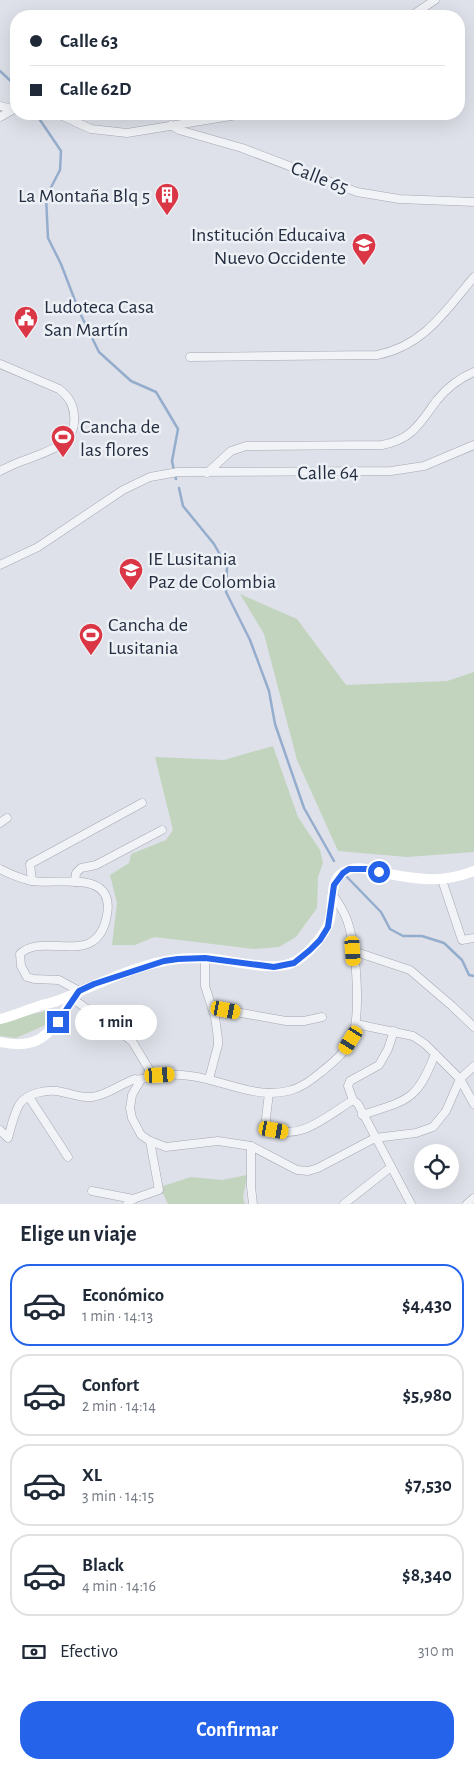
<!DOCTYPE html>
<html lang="es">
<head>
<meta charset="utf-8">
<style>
  :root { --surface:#fff; --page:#f6f6f7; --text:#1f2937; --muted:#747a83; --line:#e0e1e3; --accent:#2563eb }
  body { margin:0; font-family:"Alegreya Sans",sans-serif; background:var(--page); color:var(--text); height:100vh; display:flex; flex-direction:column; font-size:19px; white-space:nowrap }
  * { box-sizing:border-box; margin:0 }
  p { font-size:16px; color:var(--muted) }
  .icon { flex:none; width:28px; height:28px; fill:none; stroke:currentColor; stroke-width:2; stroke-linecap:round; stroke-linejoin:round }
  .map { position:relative; height:1204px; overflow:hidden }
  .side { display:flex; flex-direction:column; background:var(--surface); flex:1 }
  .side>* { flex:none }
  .banner { position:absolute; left:10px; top:10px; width:455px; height:110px; border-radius:20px; box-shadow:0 5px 20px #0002; display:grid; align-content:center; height:110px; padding:0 20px; background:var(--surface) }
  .tools { position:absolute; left:414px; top:1144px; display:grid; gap:10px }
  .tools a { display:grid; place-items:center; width:45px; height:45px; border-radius:50%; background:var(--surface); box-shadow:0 5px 20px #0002; font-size:25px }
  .end { position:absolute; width:22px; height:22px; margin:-11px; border:6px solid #2563eb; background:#fff; box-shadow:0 0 0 2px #fff }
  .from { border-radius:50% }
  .bubble { position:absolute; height:35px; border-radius:18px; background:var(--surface); box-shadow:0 5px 20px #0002; font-size:16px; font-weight:700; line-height:35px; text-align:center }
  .car { position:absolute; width:15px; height:30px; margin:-15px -8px; border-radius:6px; box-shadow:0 0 4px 1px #0007; background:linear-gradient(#f5c518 24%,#345 0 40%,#f5c518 0 76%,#345 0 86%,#f5c518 0) }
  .banner b { display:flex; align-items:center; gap:18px; height:48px; font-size:19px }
  .banner b+b { border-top:1px solid var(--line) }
  .banner i { width:12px; height:12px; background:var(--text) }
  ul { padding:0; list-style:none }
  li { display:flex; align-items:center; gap:15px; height:82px; margin:0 10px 8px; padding:0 10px; border:2px solid var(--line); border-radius:20px }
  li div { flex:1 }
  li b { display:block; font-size:19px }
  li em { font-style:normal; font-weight:700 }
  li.active { border-color:var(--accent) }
  li>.icon { width:45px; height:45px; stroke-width:1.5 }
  h2 { padding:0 20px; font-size:22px; line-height:60px }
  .pay { display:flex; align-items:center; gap:12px; height:55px; padding:0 20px; font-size:19px }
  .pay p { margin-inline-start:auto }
  .button { display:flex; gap:10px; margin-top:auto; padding:10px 20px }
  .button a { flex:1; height:58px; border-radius:20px; background:var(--accent); color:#fff; font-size:20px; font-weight:700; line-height:58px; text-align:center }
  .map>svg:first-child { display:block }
</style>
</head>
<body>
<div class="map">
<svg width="474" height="1204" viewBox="0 0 474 1204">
  <rect width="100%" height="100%" fill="#dee1e9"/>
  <g fill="#c2d4be">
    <polygon points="240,594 297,619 346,685 447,681 474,672 474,852 407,857 338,851 297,760 264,634"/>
    <polygon points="273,746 298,817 320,850 323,863 318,877 317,908 296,937 279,947 254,949 154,937 135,945 112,945 117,903 110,875 129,863 131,854 166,840 173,830 155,757 224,760"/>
    <polygon points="50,1010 56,1013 48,1024 16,1038 0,1036 0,1022"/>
    <polygon points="247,1175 243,1198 245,1204 168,1204 160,1187 191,1177 222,1180"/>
  </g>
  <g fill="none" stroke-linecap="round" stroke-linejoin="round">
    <g stroke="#95adcd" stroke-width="2.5">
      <polyline points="0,71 16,86"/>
      <polyline points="36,114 61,151 60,170 46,197 48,238 61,264 79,311 99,352 131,381 156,392 178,429 172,461 176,479"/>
      <polyline points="179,488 183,506 214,544 227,567 226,592 250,640 269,691 275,724 304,808 334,861"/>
      <polyline points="346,876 381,912 390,929 403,936 422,936 444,943 462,960 469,975 474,976"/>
    </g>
    <defs>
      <g id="street">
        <polyline points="411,16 435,0"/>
        <polyline points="0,106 12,109"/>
        <polyline points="58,114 91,129 127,133 243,114"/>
        <polyline points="0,117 16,108"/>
        <polyline points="171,125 179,130 242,148 357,192 399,199 474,202"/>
        <path d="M 190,357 L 377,355 C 424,346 445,311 474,277"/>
        <path d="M 0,364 L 59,389 C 68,396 73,403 74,415 C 78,445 47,451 25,460 C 16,463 8,467 0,471"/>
        <path d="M 207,473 L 231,451 L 246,446 L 382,445 C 413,439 420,423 437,400 C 447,388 460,378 474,372"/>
        <polyline points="0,565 38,547 123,490 150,477 178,472 391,471 424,466 474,445"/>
        <polyline points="0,823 7,818"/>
        <path d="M 0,869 C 10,874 21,879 32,881 C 60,885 115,869 107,915 C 97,971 44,930 20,954 L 21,966 L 27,977 L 34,979 L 59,980 L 79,991"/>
        <polyline points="442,880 462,940 474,938"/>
        <polyline points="32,881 30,864 142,803"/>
        <polyline points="75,882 76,873 81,868 96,865 162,830"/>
        <polyline points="353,951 410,970 452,1006 474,1027"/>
        <polyline points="205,958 205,986 215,1017 218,1039 218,1045 209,1079"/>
        <polyline points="73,999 132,1041 153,1076"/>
        <polyline points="213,1008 286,1021 304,1021 322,1017"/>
        <polyline points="356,1024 413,1036 425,1044 460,1079 474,1104"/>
        <polyline points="394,1031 388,1049 379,1065 350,1081 348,1086 353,1100 358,1104 411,1204"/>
        <polyline points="140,1081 132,1095 130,1108 132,1118 141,1135 150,1141 166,1147 218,1141 251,1146 297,1170 308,1171 318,1168 375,1138 416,1133 433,1127 446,1111 460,1079 474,1066"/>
        <path d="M 269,1093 L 266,1118 L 267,1126 C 297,1145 328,1115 353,1100"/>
        <polyline points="29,1097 68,1157"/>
        <path d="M 362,1115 C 408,1100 417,1101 435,1054"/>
        <path d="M 0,1130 L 8,1138 C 11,1127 14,1114 19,1105 C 27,1092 49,1089 62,1092 C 73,1094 81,1098 92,1097 C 108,1095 120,1084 135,1079 C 142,1081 146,1077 153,1076 C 165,1074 179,1074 191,1076 C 222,1080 256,1099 288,1091 C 301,1088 310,1081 320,1073 C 332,1063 344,1054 351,1040 C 362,1016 356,948 348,923 C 345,912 338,903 332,893"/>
        <polyline points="251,1146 251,1187 253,1204"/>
        <polyline points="92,1191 133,1199"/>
        <polyline points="127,1204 133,1199 159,1190 150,1141"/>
        <polyline points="344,1204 391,1167"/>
        <polyline points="467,1204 474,1198"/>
      </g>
    </defs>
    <use href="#street" stroke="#a3a8b3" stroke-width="9"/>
    <use href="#street" stroke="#f1f3f7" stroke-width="8"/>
    <g stroke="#fff" stroke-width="10">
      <path d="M 0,1019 C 14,1016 26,1010 39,1006 C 45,1004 52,1003 57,1001 C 95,986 138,963 178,959 C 187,958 196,958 205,958 C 229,959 273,973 294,962 C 306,956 321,939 327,927 C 337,910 324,879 348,870 C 360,865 377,872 389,874 C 420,880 444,883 474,871"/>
      <path d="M 0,1042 C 48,1053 53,1023 78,993"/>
    </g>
  </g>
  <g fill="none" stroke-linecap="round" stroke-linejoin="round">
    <polyline stroke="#2563eb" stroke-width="6" points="58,1022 79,991 94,984 164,961 178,959 205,958 274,967 294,963 310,950 320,940 328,927 334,885 343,873 349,869 369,869 379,872"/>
  </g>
  <defs>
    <symbol id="building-pin" viewBox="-11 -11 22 30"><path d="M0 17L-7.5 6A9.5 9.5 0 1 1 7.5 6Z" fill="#db3646" stroke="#edf1f6"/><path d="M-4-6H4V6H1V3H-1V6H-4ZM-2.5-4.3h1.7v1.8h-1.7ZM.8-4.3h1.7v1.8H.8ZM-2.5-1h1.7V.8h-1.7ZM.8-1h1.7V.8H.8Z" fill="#fff"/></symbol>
    <symbol id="school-pin" viewBox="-11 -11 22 30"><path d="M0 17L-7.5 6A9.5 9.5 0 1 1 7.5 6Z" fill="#db3646" stroke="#edf1f6"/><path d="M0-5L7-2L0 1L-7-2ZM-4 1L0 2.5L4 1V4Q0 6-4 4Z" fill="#fff"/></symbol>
    <symbol id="civic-pin" viewBox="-11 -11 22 30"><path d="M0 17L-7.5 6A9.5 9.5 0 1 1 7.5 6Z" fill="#db3646" stroke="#edf1f6"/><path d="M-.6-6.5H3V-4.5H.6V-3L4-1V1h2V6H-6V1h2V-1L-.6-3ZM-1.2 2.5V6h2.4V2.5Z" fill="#fff"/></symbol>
    <symbol id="stadium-pin" viewBox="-11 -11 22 30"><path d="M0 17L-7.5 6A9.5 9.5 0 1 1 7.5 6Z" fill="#db3646" stroke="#edf1f6"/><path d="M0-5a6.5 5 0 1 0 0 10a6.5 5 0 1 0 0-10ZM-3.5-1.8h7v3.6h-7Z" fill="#fff"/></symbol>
  </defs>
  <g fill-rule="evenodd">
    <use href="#building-pin" x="153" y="181" width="28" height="38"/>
    <use href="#school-pin" x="350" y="231" width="28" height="38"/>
    <use href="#civic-pin" x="12" y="304" width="28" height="38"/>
    <use href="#stadium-pin" x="49" y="423" width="28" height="38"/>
    <use href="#school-pin" x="117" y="556" width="28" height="38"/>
    <use href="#stadium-pin" x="77" y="621" width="28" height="38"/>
  </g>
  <g text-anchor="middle" stroke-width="5" stroke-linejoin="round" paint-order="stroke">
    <g font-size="20" fill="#252e41" stroke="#edf1f6">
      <text transform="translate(320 177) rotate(21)" y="7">Calle 65</text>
      <text transform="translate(328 472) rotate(-1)" y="7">Calle 64</text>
    </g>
    <g font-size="20" fill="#252e41" stroke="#edf1f6" text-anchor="start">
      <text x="150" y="202" text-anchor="end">La Montaña Blq 5</text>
      <text x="346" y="241" text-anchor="end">Institución Educaiva<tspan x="346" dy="23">Nuevo Occidente</tspan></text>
      <text x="44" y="313">Ludoteca Casa<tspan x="44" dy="23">San Martín</tspan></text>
      <text x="80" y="433">Cancha de<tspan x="80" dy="23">las flores</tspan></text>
      <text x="148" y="565">IE Lusitania<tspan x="148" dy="23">Paz de Colombia</tspan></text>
      <text x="108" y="631">Cancha de<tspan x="108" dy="23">Lusitania</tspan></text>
    </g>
  </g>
</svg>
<div class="tools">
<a><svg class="icon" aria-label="locate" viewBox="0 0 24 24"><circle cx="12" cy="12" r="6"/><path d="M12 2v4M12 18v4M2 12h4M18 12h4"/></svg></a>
</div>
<i class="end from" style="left:379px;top:872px"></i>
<i class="end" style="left:58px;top:1022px"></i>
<div class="bubble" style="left:75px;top:1005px;width:82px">1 min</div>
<i class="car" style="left:353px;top:951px;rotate:176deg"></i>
<i class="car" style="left:226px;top:1010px;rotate:101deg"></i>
<i class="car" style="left:351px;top:1040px;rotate:212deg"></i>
<i class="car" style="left:160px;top:1075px;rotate:87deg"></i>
<i class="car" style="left:274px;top:1130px;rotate:100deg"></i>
<div class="banner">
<b><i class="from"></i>Calle 63</b>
<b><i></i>Calle 62D</b>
</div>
</div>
<section class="side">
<h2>Elige un viaje</h2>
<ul>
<li class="active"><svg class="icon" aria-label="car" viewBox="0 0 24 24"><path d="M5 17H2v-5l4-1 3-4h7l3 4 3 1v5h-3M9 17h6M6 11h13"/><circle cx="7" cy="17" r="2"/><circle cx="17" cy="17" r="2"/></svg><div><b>Económico</b><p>1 min · 14:13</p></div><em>$4,430</em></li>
<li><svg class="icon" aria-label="car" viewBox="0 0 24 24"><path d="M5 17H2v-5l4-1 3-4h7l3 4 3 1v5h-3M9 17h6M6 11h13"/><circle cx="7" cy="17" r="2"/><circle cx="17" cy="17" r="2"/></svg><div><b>Confort</b><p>2 min · 14:14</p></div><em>$5,980</em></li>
<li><svg class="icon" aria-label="car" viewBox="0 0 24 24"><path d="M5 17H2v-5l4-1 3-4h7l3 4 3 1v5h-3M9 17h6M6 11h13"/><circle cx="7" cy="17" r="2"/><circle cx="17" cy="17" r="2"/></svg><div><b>XL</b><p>3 min · 14:15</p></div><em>$7,530</em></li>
<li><svg class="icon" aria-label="car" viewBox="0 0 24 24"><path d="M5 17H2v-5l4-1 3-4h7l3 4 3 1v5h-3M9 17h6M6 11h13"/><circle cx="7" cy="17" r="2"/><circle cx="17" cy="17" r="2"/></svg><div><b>Black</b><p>4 min · 14:16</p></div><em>$8,340</em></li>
</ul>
<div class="pay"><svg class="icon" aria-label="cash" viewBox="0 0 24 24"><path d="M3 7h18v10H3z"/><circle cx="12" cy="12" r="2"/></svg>Efectivo<p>310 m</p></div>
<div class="button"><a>Confirmar</a></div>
</section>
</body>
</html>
